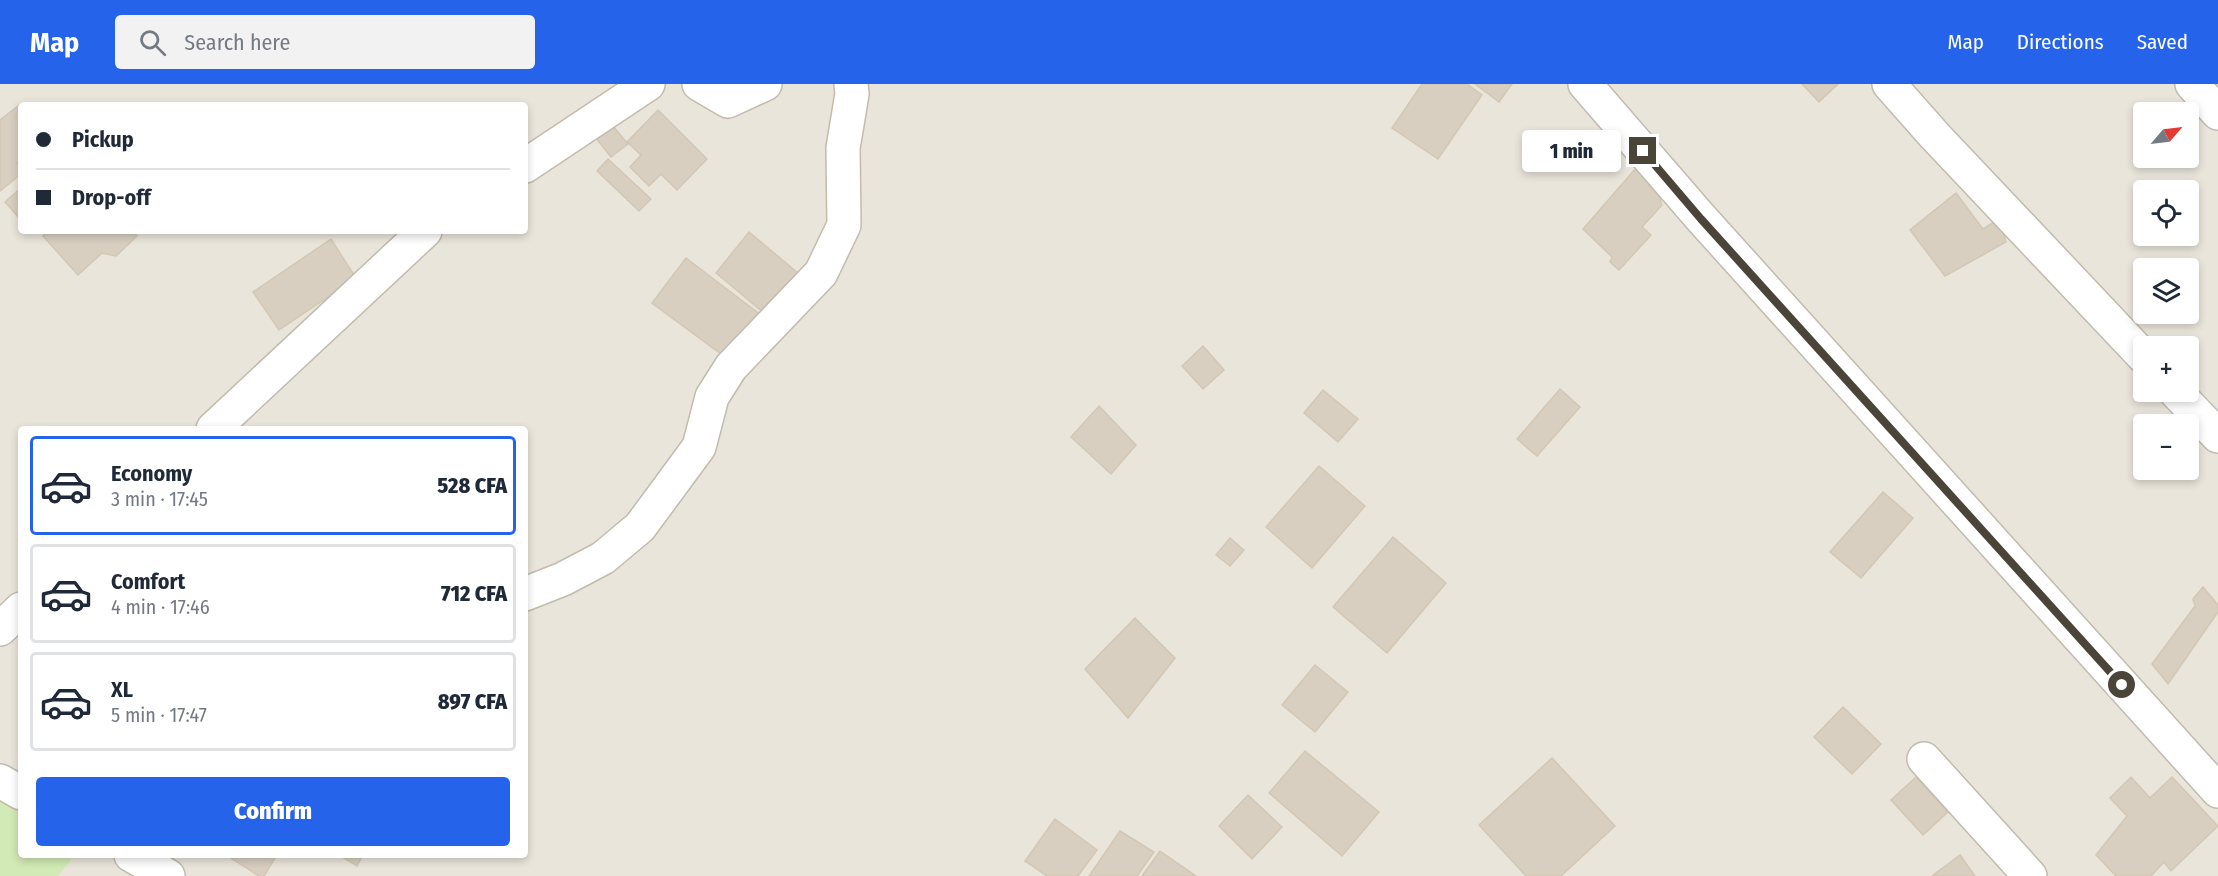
<!DOCTYPE html>
<html lang="en">
<head>
<meta charset="utf-8">
<style>
  :root { --surface:#fff; --page:#f2f2f3; --text:#1f2937; --muted:#747a83; --line:#e0e1e3; --accent:#2563eb }
  body { margin:0; font-family:"Fira Sans Condensed",sans-serif; background:var(--page); color:var(--text); height:100vh; display:flex; flex-direction:column; font-size:22px; white-space:nowrap }
  * { box-sizing:border-box; margin:0 }
  p { font-size:20px; color:var(--muted) }
  .icon { flex:none; width:33px; height:33px; fill:none; stroke:currentColor; stroke-width:2; stroke-linecap:round; stroke-linejoin:round }
  .map { position:relative; flex:1; overflow:hidden }
  .drawer { position:absolute; left:18px; top:342px; width:510px; height:432px; display:flex; flex-direction:column; background:var(--surface); border-radius:6px; box-shadow:0 3px 9px #0003 }
  .drawer>* { flex:none }
  .banner { position:absolute; left:18px; top:18px; width:510px; height:132px; border-radius:6px; box-shadow:0 3px 9px #0003; display:grid; align-content:center; height:132px; padding:0 18px; background:var(--surface) }
  .needle { width:39px; rotate:62deg }
  .tools { position:absolute; left:2133px; top:18px; display:grid; gap:12px }
  .tools a { display:grid; place-items:center; width:66px; height:66px; border-radius:6px; background:var(--surface); box-shadow:0 3px 9px #0003; font-size:30px }
  .end { position:absolute; width:27px; height:27px; margin:-14px; border:8px solid #4b4439; background:#fff; box-shadow:0 0 0 3px #fff }
  .from { border-radius:50% }
  .bubble { position:absolute; height:42px; border-radius:6px; background:var(--surface); box-shadow:0 3px 9px #0003; font-size:20px; font-weight:800; line-height:42px; text-align:center }
  .banner b { display:flex; align-items:center; gap:21px; height:57px; font-size:22px }
  .banner b+b { border-top:2px solid var(--line) }
  .banner i { width:15px; height:15px; background:var(--text) }
  ul { padding:10px 0 0; list-style:none }
  li { display:flex; align-items:center; gap:18px; height:99px; margin:0 12px 9px; padding:0 6px; border:3px solid var(--line); border-radius:6px }
  li div { flex:1 }
  li b { display:block; font-size:22px }
  li em { font-style:normal; font-weight:800 }
  li.current { border-color:var(--accent) }
  li>.icon { width:54px; height:54px; stroke-width:1.5 }
  .button { display:flex; gap:12px; margin-top:auto; padding:12px 18px }
  .button a { flex:1; height:69px; border-radius:6px; background:var(--accent); color:#fff; font-size:24px; font-weight:800; line-height:69px; text-align:center }
  header { display:flex; align-items:center; gap:36px; box-sizing:border-box; height:84px; padding:0 30px; background:var(--accent); color:#fff }
  header strong { font-size:28px }
  nav { display:flex; gap:33px; margin-inline-start:auto; font-size:21px }
  .search { width:420px; height:54px; background:var(--page); display:flex; align-items:center; gap:15px; box-sizing:border-box; padding:0 21px; border-radius:6px; color:var(--muted); font-size:22px }
  .map>svg:first-child { display:block }
</style>
</head>
<body>
<header>
<strong>Map</strong>
<div class="search"><svg class="icon" aria-label="search" viewBox="0 0 24 24"><circle cx="10" cy="10" r="6"/><path d="M15 15l6 6"/></svg>Search here</div>
<nav><a>Map</a><a>Directions</a><a>Saved</a></nav>
</header>
<div class="map">
<svg width="2218" height="792" viewBox="0 0 2218 792">
  <rect width="100%" height="100%" fill="#f6f3ec"/>
  <path fill="#eae5da" fill-rule="evenodd" d="M 0,0 L 2218,0 L 2218,792 L 0,792 ZM 21,21 L 525,21 L 525,147 L 21,147 ZM 2144,28 L 2188,28 L 2188,74 L 2144,74 ZM 2144,106 L 2188,106 L 2188,152 L 2144,152 ZM 2144,184 L 2188,184 L 2188,230 L 2144,230 ZM 2144,262 L 2188,262 L 2188,308 L 2144,308 ZM 2144,340 L 2188,340 L 2188,386 L 2144,386 ZM 21,345 L 525,345 L 525,771 L 21,771 Z"/>
  <polygon fill="#d2eab5" points="0,708 21,718 21,771 75,771 58,792 0,792"/>
  <g fill="#d8cfc1" stroke="#d3c7b4" stroke-width="1.5">
    <polygon points="1422,0 1467,0 1482,11 1438,75 1392,44"/>
    <polygon points="1475,0 1512,0 1499,18"/>
    <polygon points="1802,0 1838,0 1819,18"/>
    <polygon points="22,19 24,21 21,21 21,76 17,79 21,84 21,90 0,107 0,36"/>
    <polygon points="658,26 707,75 677,106 661,90 649,102 630,83 641,71 627,58"/>
    <polygon points="612,41 628,60 611,73 596,54"/>
    <polygon points="608,75 651,115 639,127 597,87"/>
    <polygon points="1636,84 1662,107 1660,115 1662,121 1642,143 1651,151 1619,186 1610,178 1612,173 1583,145"/>
    <polygon points="21,104 21,136 5,118"/>
    <polygon points="1956,109 1983,145 1999,135 2006,158 1945,192 1910,146"/>
    <polygon points="48,147 133,147 137,152 116,172 102,169 78,191 43,152"/>
    <polygon points="749,148 798,189 764,229 716,189"/>
    <polygon points="331,155 356,194 279,246 253,208"/>
    <polygon points="686,174 762,232 729,276 652,219"/>
    <polygon points="1203,262 1224,286 1203,305 1182,282"/>
    <polygon points="1560,305 1580,323 1537,372 1517,355"/>
    <polygon points="1323,306 1358,335 1338,358 1304,329"/>
    <polygon points="1099,322 1136,361 1111,390 1071,353"/>
    <polygon points="1319,382 1365,422 1312,484 1266,443"/>
    <polygon points="1883,408 1913,434 1861,494 1830,468"/>
    <polygon points="1393,453 1446,499 1387,569 1333,523"/>
    <polygon points="1230,454 1244,466 1230,482 1216,471"/>
    <polygon points="2203,503 2218,521 2218,528 2168,600 2152,580 2195,522 2193,515"/>
    <polygon points="1135,534 1175,574 1128,634 1085,585"/>
    <polygon points="1315,581 1348,608 1315,648 1282,621"/>
    <polygon points="1843,623 1881,660 1852,690 1814,653"/>
    <polygon points="1305,667 1379,728 1342,772 1269,709"/>
    <polygon points="1552,674 1615,742 1561,792 1526,792 1479,741"/>
    <polygon points="1916,693 1948,728 1923,751 1891,716"/>
    <polygon points="2131,693 2150,714 2172,693 2218,742 2171,787 2164,778 2151,792 2116,792 2096,771 2127,732 2110,714"/>
    <polygon points="1248,711 1282,743 1252,775 1219,742"/>
    <polygon points="1055,735 1097,766 1078,792 1047,792 1025,777"/>
    <polygon points="1120,747 1154,768 1137,792 1089,792"/>
    <polygon points="1160,767 1196,792 1142,792"/>
    <polygon points="226,771 277,771 264,792 259,792"/>
    <polygon points="339,771 363,771 357,782"/>
    <polygon points="1960,771 1975,792 1932,792"/>
  </g>
  <g fill="none" stroke-linecap="round" stroke-linejoin="round">
    <defs>
      <g id="street">
        <polyline points="699,0 728,17 765,0"/>
        <polyline points="1585,0 1701,134 2218,707"/>
        <polyline points="1889,0 1935,52 2144,273"/>
        <polyline points="2192,0 2218,29"/>
        <polyline points="525,82 648,0"/>
        <polyline points="2176,308 2218,352"/>
        <polyline points="213,345 425,147"/>
        <polyline points="525,510 563,495 603,474 640,443 699,363 712,313 731,283 821,189 844,141 843,64 852,10 851,0"/>
        <polyline points="0,545 21,525"/>
        <polyline points="1924,675 2030,792"/>
        <polyline points="0,697 21,709"/>
        <polyline points="131,771 168,792"/>
      </g>
    </defs>
    <use href="#street" stroke="#c2bbae" stroke-width="36"/>
    <use href="#street" stroke="#fff" stroke-width="33"/>
  </g>
  <g fill="none" stroke-linecap="round" stroke-linejoin="round">
    <polyline stroke="#4b4439" stroke-width="8" points="1643,67 1701,135 2122,601"/>
  </g>
</svg>
<div class="tools">
<a><svg class="needle" viewBox="-14 -14 28 28"><path d="M0-13l5 13h-10z" fill="#e53935"/><path d="M0 13l5-13h-10z" fill="#747a83"/></svg></a>
<a><svg class="icon" aria-label="locate" viewBox="0 0 24 24"><circle cx="12" cy="12" r="6"/><path d="M12 2v4M12 18v4M2 12h4M18 12h4"/></svg></a>
<a><svg class="icon" aria-label="layers" viewBox="0 0 24 24"><path d="M12 4l9 5-9 5-9-5zM3 14l9 5 9-5"/></svg></a>
<a>+</a>
<a>−</a>
</div>
<i class="end from" style="left:2122px;top:601px"></i>
<i class="end" style="left:1643px;top:67px"></i>
<div class="bubble" style="left:1522px;top:46px;width:99px">1 min</div>
<div class="banner">
<b><i class="from"></i>Pickup</b>
<b><i></i>Drop-off</b>
</div>
<section class="drawer">
<ul>
<li class="current"><svg class="icon" aria-label="car" viewBox="0 0 24 24"><path d="M5 17H2v-5l4-1 3-4h7l3 4 3 1v5h-3M9 17h6M6 11h13"/><circle cx="7" cy="17" r="2"/><circle cx="17" cy="17" r="2"/></svg><div><b>Economy</b><p>3 min · 17:45</p></div><em>528 CFA</em></li>
<li><svg class="icon" aria-label="car" viewBox="0 0 24 24"><path d="M5 17H2v-5l4-1 3-4h7l3 4 3 1v5h-3M9 17h6M6 11h13"/><circle cx="7" cy="17" r="2"/><circle cx="17" cy="17" r="2"/></svg><div><b>Comfort</b><p>4 min · 17:46</p></div><em>712 CFA</em></li>
<li><svg class="icon" aria-label="car" viewBox="0 0 24 24"><path d="M5 17H2v-5l4-1 3-4h7l3 4 3 1v5h-3M9 17h6M6 11h13"/><circle cx="7" cy="17" r="2"/><circle cx="17" cy="17" r="2"/></svg><div><b>XL</b><p>5 min · 17:47</p></div><em>897 CFA</em></li>
</ul>
<div class="button"><a>Confirm</a></div>
</section>
</div>
</body>
</html>
